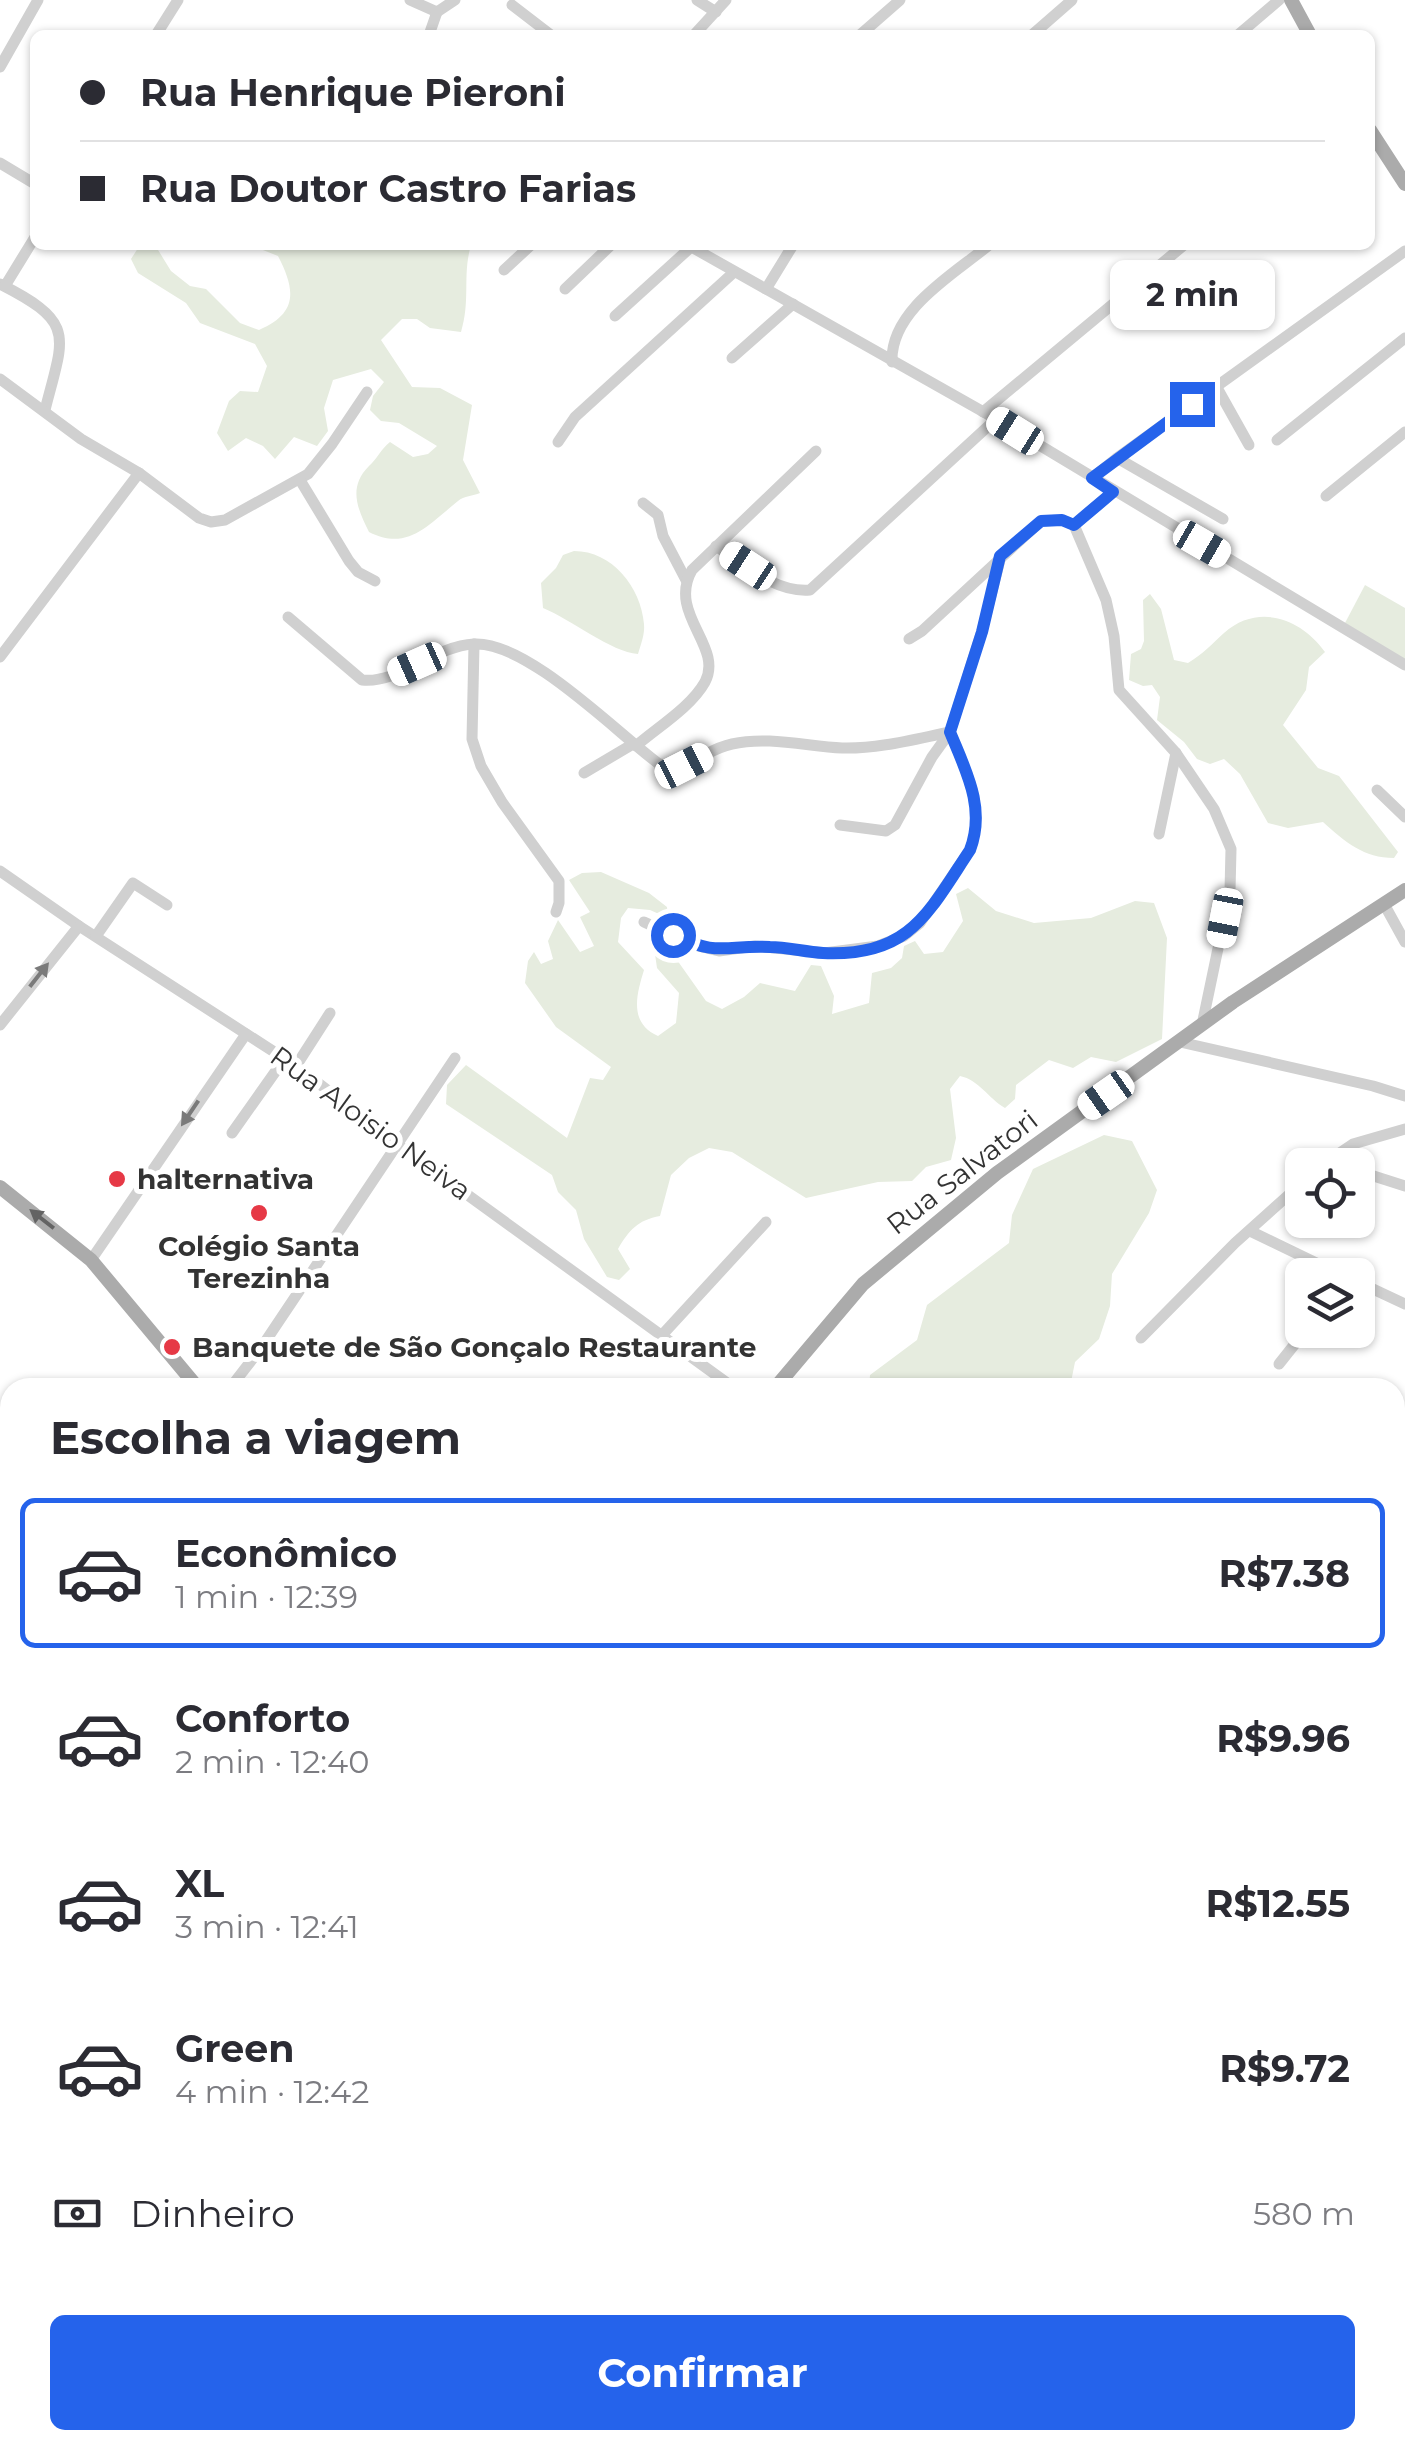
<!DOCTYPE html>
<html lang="pt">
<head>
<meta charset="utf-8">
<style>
  :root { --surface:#fff; --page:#f2f2f3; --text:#2b2b33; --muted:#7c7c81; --line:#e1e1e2; --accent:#2563eb }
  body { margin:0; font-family:Montserrat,sans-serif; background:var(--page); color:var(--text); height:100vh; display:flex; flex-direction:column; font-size:38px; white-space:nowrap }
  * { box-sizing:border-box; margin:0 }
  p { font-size:32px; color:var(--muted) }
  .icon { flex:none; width:55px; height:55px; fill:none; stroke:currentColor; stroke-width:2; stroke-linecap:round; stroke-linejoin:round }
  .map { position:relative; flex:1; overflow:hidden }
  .drawer { position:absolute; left:0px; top:1378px; width:1405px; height:1072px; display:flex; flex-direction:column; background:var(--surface); border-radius:30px 30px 0 0; box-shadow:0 2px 8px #0004 }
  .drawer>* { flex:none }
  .hud { position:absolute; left:30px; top:30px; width:1345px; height:220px; border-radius:15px; box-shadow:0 2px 8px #0004; display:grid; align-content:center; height:220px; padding:0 50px; background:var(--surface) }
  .controls { position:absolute; left:1285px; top:1148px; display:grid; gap:20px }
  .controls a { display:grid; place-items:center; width:90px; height:90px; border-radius:15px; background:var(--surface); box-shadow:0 2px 8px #0004; font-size:50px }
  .end { position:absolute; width:45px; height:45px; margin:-22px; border:12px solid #2563eb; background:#fff; box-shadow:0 0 0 5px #fff }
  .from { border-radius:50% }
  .bubble { position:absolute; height:70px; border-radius:15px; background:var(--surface); box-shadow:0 2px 8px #0004; font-size:32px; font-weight:700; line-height:70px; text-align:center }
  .car { position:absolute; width:30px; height:60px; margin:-30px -15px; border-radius:12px; box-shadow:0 0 8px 2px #0007; background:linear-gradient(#fff 24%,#345 0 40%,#fff 0 76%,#345 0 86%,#fff 0) }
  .hud b { display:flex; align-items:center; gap:35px; height:95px; font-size:38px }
  .hud b+b { border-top:2px solid var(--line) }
  .hud i { width:25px; height:25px; background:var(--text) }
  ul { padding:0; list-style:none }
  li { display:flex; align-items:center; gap:30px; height:150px; margin:0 20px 15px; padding:0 30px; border:5px solid transparent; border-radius:15px }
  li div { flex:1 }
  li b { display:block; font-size:38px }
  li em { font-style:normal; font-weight:700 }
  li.on { border-color:var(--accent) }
  li>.icon { width:90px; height:90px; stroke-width:1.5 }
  h2 { padding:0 50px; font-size:45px; line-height:120px }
  .pay { display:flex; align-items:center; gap:25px; height:110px; padding:0 50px; font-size:38px }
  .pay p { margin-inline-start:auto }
  .button { display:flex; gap:20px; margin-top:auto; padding:20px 50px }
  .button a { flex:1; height:115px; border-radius:15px; background:var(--accent); color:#fff; font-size:40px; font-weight:700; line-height:115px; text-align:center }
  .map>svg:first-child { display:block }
</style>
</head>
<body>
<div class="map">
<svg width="1405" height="2449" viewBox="0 0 1405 2449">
  <rect width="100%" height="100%" fill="#fff"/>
  <g fill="#e6ecdf">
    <path d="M 140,245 L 155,245 L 171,271 L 190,286 L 206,289 L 240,323 L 259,330 C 299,313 295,289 278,256 L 250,245 L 471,245 C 462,276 471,299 461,332 L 430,328 L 417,319 L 402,319 L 381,340 L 412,387 L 440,388 L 472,405 L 463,460 L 480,493 C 473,496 464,496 458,501 C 429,524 408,552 369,532 C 357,508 348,487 369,466 C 377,459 381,449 390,442 L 413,457 L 428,454 L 437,446 L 399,423 L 381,421 L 370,410 L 373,396 L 384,382 L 371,369 L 333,380 L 324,408 L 328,431 L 317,446 L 294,437 L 275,459 L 263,446 L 246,438 L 228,451 L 217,433 L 229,401 L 240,391 L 258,392 L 267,366 L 255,344 L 200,323 L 186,303 L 138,273 L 131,259 Z"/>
    <path d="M 574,551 C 612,551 641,587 644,624 C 645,634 641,644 638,654 C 611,652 572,620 543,608 L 541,583 L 556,568 L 563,555 Z"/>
    <polygon points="1365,585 1405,608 1405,661 1345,623"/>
    <path d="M 1150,594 L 1161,609 L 1174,660 L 1188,663 C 1203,654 1212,644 1224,633 C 1258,603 1301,618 1325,652 L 1309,667 L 1306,690 L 1283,725 L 1318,768 L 1339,776 L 1398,852 L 1394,858 C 1364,858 1345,842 1323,822 L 1288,828 L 1268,823 L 1240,774 L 1224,759 L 1210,764 L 1197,759 L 1184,742 L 1157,720 L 1160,697 L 1152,685 L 1143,686 L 1129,680 L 1131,654 L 1141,649 L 1144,641 L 1143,600 Z"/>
    <path d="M 601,872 L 649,893 L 667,907 L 668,918 L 650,910 L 628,908 L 621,918 L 618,942 L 644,970 C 636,996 629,1023 658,1036 L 676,1023 L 679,993 L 657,968 L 654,947 L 665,943 L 706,1001 L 722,1009 L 744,997 L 760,983 L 795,991 L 811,965 L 821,966 L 834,996 L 832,1014 L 869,1003 L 872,973 L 891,968 L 902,958 L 904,946 L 915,941 L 924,954 L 943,952 L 963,921 L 956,894 L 968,888 L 996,911 L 1034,923 L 1091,918 L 1135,901 L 1154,903 L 1167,938 L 1162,1039 L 1116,1062 L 1091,1057 L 1073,1068 L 1049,1060 L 1016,1085 L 1015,1099 L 1005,1108 C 988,1098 979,1080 960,1076 L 950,1089 L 956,1138 L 951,1160 L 926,1167 L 912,1181 L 878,1182 L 806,1198 L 732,1152 L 709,1148 L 689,1158 L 671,1175 L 660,1216 C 638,1220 629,1230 618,1249 L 630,1269 L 619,1280 L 607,1277 L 584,1239 L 576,1210 L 558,1192 L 552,1175 L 446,1104 L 447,1085 L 466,1065 L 567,1138 L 590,1078 L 603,1080 L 611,1067 L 556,1027 L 525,983 L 528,961 L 534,952 L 541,964 L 553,959 L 548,941 L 558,920 L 580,952 L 594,946 L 580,917 L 590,912 L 569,880 L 582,873 Z"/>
    <polygon points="1104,1135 1132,1141 1157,1190 1149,1213 1112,1274 1110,1306 1099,1339 1075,1362 1070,1387 1109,1387 869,1387 870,1375 917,1340 927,1305 1009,1243 1012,1215 1033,1169"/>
    <polygon points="1395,1479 1405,1486 1405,1622 1395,1619"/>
    <polygon points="10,2174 10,2303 0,2313 0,2181"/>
    <rect x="1112" y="2440" width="231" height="5"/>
  </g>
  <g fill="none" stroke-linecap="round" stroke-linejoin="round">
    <polyline stroke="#cfe2ee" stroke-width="4" points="0,2000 10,2002"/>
    <g stroke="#cfe2ee" stroke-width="20">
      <polyline points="0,1704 10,1718"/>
      <polyline points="0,2329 10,2322"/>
    </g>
    <g stroke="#d0d0d0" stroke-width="11">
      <polyline points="410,0 437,12 455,0"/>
      <polyline points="697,0 716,12"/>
      <polyline points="512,5 551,35"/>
      <polyline points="156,35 178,0"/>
      <polyline points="429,35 437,12"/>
      <polyline points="694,35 726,0"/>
      <polyline points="860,35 900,0"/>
      <polyline points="1032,35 1072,0"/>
      <polyline points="1238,35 1279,0"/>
      <polyline points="0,67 38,0"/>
      <polyline points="0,163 35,184"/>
      <polyline points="688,245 996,419 1405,665"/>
      <polyline points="504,270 531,245"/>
      <path d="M 0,284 C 77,323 64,335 45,410"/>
      <polyline points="5,286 35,237"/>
      <polyline points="565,289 611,245"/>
      <polyline points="766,289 793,245"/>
      <polyline points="615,316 691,247"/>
      <polyline points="732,358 793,304"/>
      <path d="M 892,362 C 890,310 954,274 989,245"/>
      <polyline points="0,379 81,439 139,473 199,518 211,522 225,520 308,474 332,444 367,392"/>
      <polyline points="1216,386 1249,445"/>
      <polyline points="983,412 1184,245"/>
      <polyline points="1277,440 1405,338"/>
      <polyline points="558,442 575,417 733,273"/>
      <polyline points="1117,458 1223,519"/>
      <polyline points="1092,478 1117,458 1405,251"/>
      <polyline points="300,480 349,561 358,572 375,581"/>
      <polyline points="1326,496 1405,432"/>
      <polyline points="643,503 658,515 663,536 686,580"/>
      <polyline points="1074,525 1106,600 1114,636 1119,690 1176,753 1214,809 1231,849 1230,891 1202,1025"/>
      <path d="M 716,546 C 744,564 775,593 810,590 L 996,419"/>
      <path d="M 288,617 L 362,680 C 399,684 434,646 474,644"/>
      <polyline points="909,639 922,631 1041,521 1062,520 1074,525 1113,492"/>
      <polyline points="0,657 139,473"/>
      <path d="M 636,746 C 658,727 691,707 705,682 C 724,646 667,614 692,570 L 816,451"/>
      <polyline points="584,773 633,744"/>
      <polyline points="1377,790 1405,817"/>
      <polyline points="840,825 886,831 895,825 932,757 950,732"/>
      <polyline points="1159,834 1176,753"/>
      <polyline points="0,871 79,926 296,1066 407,1151 734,1388"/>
      <polyline points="1384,904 1405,942"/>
      <path d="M 556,912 L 559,903 L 559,881 L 502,802 L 481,766 L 472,739 L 474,644 C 527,641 616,732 659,764 C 692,771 703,750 732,744 C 767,736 806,746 842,748 C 878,749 915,739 950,732"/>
      <path d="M 644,922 L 694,945 L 719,951 L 755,946 L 824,953 L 878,946 L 904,936 L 920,923 L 970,850 C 986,808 966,771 950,732 L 982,631 L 1001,556"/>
      <polyline points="96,936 133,883 167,905"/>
      <polyline points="0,1025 79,926"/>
      <polyline points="1180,1042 1373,1086 1405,1096"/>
      <polyline points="296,1066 330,1013"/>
      <polyline points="232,1133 285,1058"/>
      <polyline points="1322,1165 1353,1144 1405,1129"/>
      <polyline points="1358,1171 1405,1186"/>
      <polyline points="1250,1231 1341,1275"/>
      <polyline points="91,1260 246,1034"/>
      <polyline points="1358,1282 1405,1304"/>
      <polyline points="663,1334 766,1222"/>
      <polyline points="1141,1338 1235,1243 1302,1183"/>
      <polyline points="1279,1364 1306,1330"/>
      <polyline points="230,1388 261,1348 455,1058"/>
      <polyline points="1395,1438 1405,1414"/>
      <polyline points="1395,1461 1405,1470"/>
      <polyline points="0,1631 10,1623"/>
      <polyline points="0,1749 10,1741"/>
      <polyline points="0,1767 10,1793"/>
      <polyline points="1395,1838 1405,1845"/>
      <polyline points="0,1947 10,1939"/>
      <polyline points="0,2050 10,2061"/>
      <polyline points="1395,2115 1405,2120"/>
      <polyline points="0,2122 10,2115"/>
      <polyline points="1395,2165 1405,2153"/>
      <polyline points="1395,2253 1405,2255"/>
      <polyline points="0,2349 10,2368"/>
      <polyline points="1395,2396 1405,2393"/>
      <polyline points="0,2432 10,2423"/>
      <polyline points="51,2440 53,2440"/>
      <polyline points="192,2440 195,2449"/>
      <polyline points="380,2440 380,2449"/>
      <polyline points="492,2440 497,2449"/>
      <polyline points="713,2440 721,2449"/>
      <polyline points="916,2440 917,2449"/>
      <polyline points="1021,2440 1021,2449"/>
      <polyline points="1107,2440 1107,2449"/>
      <polyline points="1349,2440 1349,2449"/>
      <polyline points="777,2449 778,2440"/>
    </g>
    <g stroke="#ababab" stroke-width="14">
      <polyline points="1291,0 1310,35"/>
      <polyline points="1370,130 1405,184"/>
      <polyline points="0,1187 91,1260 198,1388"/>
      <polyline points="775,1388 863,1284 997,1173 1233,1002 1405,890"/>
      <polyline points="0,1427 10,1435"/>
      <polyline points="1395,1863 1405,1871"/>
      <polyline points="1395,2008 1405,2014"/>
      <polyline points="591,2449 609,2440"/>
    </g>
  </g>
  <defs><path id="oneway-solid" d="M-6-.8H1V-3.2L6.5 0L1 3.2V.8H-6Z" transform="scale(2.5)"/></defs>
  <g fill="#7a7a7a">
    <use href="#oneway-solid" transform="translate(39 975) rotate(-52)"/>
    <use href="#oneway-solid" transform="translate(190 1113) rotate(124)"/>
  </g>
  <use fill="#636363" href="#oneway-solid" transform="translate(42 1219) rotate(-142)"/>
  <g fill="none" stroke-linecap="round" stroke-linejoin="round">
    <path stroke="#2563eb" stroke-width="12" d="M 673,935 C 719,957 724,945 770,947 C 787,947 805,952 823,953 C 910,957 928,913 970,850 C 986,808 966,771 950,732 L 982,632 L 1000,556 L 1041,521 L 1062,520 L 1074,525 L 1113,492 L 1092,478 L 1192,404"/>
  </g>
  <g fill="#e63946" stroke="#fff" stroke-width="4">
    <circle cx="117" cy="1179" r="10"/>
    <circle cx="259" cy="1213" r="10"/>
    <circle cx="172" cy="1347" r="10"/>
  </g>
  <g text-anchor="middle" stroke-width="10" stroke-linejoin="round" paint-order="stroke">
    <g font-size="28" fill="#333" stroke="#fff">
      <text transform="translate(371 1123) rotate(36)" y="10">Rua Aloisio Neiva</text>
      <text transform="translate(962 1172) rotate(-38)" y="10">Rua Salvatori</text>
    </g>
    <g font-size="28" font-weight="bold" fill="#333" stroke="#fff" text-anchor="start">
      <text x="137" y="1189">halternativa</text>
      <text x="259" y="1256" text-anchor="middle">Colégio Santa<tspan x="259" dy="32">Terezinha</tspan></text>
      <text x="192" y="1357">Banquete de São Gonçalo Restaurante</text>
    </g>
  </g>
</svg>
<div class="controls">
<a><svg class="icon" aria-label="locate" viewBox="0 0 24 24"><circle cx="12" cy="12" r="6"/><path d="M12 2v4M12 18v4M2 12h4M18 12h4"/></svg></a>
<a><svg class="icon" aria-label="layers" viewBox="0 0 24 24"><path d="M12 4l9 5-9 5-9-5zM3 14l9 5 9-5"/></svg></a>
</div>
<i class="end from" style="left:673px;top:935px"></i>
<i class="end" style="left:1192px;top:404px"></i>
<div class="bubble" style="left:1110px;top:260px;width:165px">2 min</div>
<i class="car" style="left:1015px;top:431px;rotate:302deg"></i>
<i class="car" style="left:1202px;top:544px;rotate:120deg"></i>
<i class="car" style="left:748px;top:566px;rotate:303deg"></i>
<i class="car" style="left:417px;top:664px;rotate:246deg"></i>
<i class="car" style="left:684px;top:766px;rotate:63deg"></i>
<i class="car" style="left:1225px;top:918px;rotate:191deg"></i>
<i class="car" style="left:1106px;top:1095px;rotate:235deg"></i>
<div class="hud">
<b><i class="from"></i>Rua Henrique Pieroni</b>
<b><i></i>Rua Doutor Castro Farias</b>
</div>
<section class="drawer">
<h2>Escolha a viagem</h2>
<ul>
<li class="on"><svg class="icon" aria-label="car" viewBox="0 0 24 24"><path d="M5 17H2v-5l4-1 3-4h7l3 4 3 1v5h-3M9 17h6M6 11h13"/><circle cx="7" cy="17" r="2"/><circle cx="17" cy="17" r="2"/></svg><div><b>Econômico</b><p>1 min · 12:39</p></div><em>R$7.38</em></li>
<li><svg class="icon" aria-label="car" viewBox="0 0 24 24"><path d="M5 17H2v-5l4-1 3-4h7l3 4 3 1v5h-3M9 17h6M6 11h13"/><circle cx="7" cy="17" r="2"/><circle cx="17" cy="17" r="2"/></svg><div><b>Conforto</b><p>2 min · 12:40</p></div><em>R$9.96</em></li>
<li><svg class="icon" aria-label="car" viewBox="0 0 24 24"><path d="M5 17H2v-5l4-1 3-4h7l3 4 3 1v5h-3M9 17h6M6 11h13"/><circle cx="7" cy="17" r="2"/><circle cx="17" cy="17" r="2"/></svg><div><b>XL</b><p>3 min · 12:41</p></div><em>R$12.55</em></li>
<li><svg class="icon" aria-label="car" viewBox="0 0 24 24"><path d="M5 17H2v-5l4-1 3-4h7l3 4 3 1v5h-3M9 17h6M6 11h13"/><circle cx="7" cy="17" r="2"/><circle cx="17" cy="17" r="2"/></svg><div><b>Green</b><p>4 min · 12:42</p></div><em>R$9.72</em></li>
</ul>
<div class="pay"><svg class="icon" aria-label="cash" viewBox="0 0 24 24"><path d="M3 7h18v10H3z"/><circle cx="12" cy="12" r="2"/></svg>Dinheiro<p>580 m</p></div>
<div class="button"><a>Confirmar</a></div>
</section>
</div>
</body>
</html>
